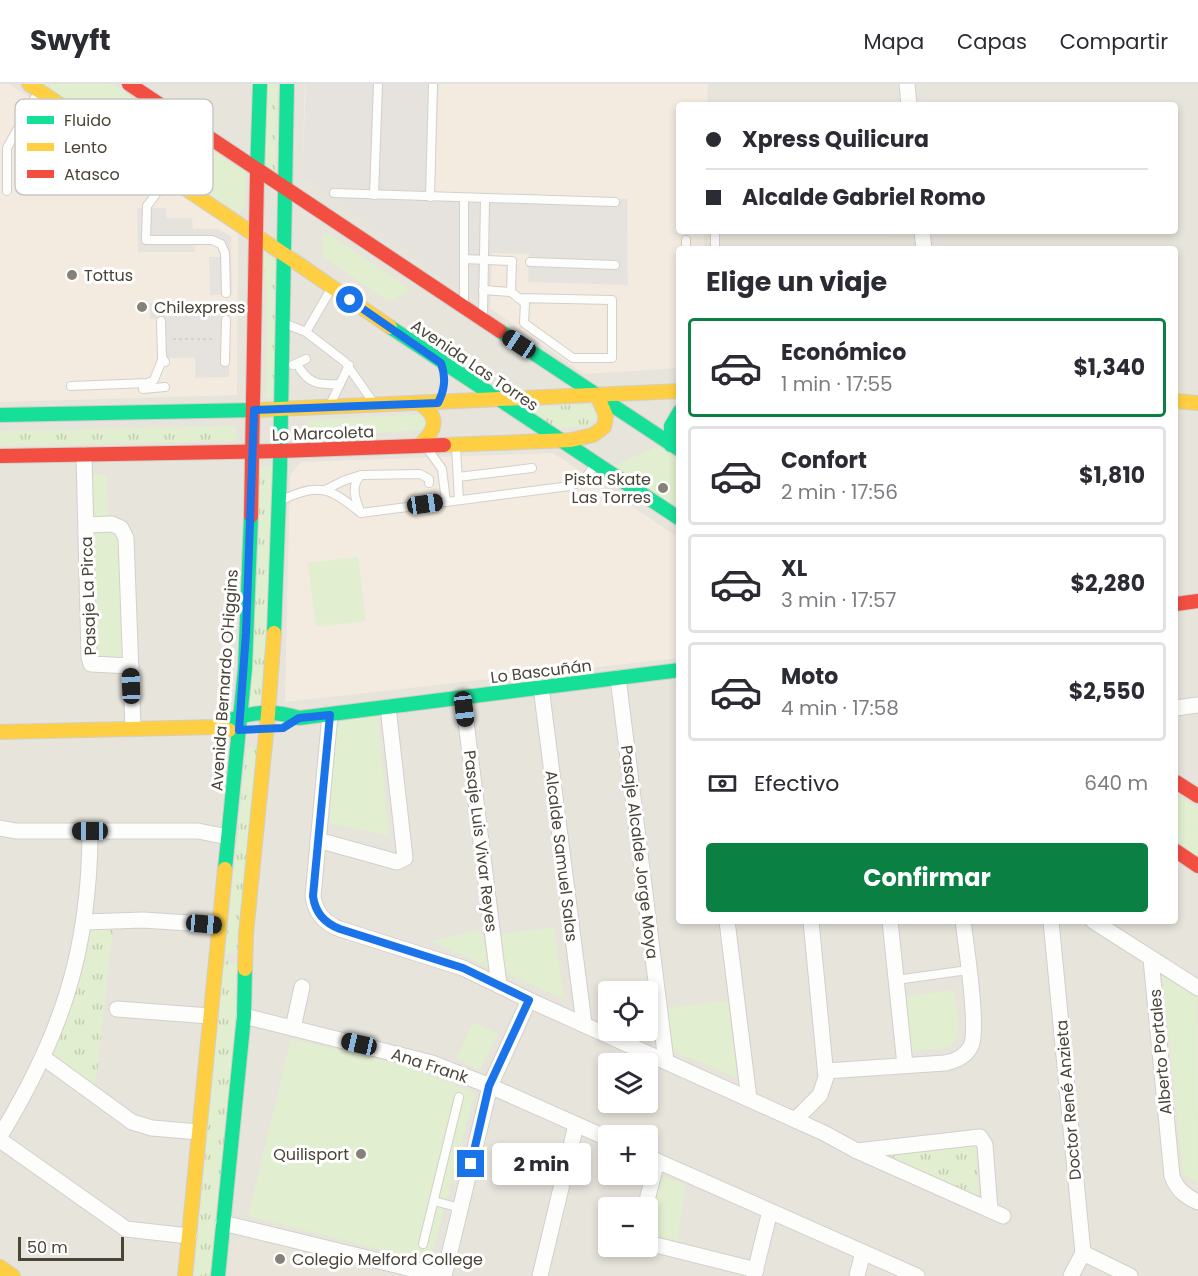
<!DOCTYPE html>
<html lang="es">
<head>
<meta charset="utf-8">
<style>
  :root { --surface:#fff; --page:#f2f2f3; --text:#2b2b33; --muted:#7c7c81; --line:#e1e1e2; --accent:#0b8043 }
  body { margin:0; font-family:Poppins,sans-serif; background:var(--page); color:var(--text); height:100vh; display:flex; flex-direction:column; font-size:22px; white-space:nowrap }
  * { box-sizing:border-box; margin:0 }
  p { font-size:20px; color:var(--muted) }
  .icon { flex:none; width:33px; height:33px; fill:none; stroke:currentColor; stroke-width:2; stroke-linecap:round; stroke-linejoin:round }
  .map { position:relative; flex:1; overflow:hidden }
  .sheet { position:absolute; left:676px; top:162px; width:502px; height:678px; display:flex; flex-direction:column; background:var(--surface); border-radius:6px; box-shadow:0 3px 9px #0003 }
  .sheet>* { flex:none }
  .top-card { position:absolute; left:676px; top:18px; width:502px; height:132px; border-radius:6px; box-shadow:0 3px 9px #0003; display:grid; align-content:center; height:132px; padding:0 30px; background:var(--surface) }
  .fabs { position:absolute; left:598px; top:897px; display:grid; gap:12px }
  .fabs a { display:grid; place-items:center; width:60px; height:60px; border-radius:6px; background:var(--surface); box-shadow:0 3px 9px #0003; font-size:30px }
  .scale { position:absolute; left:18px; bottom:15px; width:106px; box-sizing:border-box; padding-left:6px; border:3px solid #4b4439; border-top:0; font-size:16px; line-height:21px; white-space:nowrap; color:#4b4439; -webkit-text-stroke:4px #fff; paint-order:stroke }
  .end { position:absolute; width:27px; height:27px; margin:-14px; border:8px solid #1a73e8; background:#fff; box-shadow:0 0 0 3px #fff }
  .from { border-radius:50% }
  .bubble { position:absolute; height:42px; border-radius:6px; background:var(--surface); box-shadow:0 3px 9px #0003; font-size:20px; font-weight:700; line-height:42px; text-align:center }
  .car { position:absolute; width:18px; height:36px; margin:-18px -9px; border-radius:8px; box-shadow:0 0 4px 2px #0007; background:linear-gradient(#222 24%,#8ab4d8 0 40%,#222 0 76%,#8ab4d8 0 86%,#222 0) }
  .top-card b { display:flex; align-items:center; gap:21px; height:57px; font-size:22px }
  .top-card b+b { border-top:2px solid var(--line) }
  .top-card i { width:15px; height:15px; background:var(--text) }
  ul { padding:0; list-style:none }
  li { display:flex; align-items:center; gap:18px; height:99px; margin:0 12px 9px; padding:0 18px; border:3px solid var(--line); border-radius:6px }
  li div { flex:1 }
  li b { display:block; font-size:22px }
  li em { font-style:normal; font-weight:700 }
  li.selected { border-color:var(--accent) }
  li>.icon { width:54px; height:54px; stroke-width:1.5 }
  h2 { padding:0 30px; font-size:27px; line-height:72px }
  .pay { display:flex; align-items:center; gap:15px; height:66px; padding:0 30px; font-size:22px }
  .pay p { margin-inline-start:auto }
  .primary-button { display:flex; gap:12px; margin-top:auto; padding:12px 30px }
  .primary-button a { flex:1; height:69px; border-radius:6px; background:var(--accent); color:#fff; font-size:24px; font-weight:700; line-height:69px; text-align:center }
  header { display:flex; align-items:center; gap:36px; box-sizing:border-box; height:84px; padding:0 30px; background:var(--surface); border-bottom:2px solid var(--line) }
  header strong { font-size:28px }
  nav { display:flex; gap:33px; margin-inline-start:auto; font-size:21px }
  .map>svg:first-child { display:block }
</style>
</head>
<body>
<header>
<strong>Swyft</strong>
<nav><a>Mapa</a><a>Capas</a><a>Compartir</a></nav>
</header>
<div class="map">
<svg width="1198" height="1192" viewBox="0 0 1198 1192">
  <defs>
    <pattern id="grass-tufts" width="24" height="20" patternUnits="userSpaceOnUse" patternTransform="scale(1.5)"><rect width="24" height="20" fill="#e1eecf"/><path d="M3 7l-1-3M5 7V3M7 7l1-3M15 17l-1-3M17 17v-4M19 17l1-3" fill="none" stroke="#c3cdb2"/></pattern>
  </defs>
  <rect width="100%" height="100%" fill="#f4f2ee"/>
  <path fill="#e7e4dc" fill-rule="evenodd" d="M 0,0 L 1198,0 L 1198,1192 L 0,1192 ZM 680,21 L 1176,21 L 1176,147 L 680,147 ZM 680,165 L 1176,165 L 1176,837 L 680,837 ZM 609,908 L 648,908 L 648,946 L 609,946 ZM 609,980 L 648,980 L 648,1018 L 609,1018 ZM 609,1052 L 648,1052 L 648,1090 L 609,1090 ZM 609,1124 L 648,1124 L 648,1162 L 609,1162 Z"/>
  <g fill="#f3ebdf">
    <polygon points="0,0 9,0 238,147 237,311 0,318"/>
    <polygon points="305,0 708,0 707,21 680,21 680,147 704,147 704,165 680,165 679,284 584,290 302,93"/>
    <polygon points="553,369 679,454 679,574 285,618 290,391 301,378"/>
  </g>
  <g fill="#eae5da">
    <polygon points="704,147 886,147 888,165 704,165"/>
    <polygon points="241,1153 395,1192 230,1192 234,1159"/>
  </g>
  <g fill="url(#grass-tufts)">
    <polygon points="265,0 277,0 275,88 263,80"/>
    <polygon points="263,168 275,176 274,312 268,315 266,313 267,222"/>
    <polygon points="587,320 602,330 588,342 550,344 529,324"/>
    <polygon points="235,342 236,357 0,362 0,347"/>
    <polygon points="274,382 264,623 250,627 260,383"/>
    <polygon points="247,663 259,664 240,868 225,870"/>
    <polygon points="88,843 113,845 95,1006 48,972 80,893"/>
    <polygon points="224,876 237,880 237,924 212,1192 194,1192"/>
    <polygon points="975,1061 979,1113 883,1069"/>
  </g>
  <g fill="#e1eecf">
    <polygon points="40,0 111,0 245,88 246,90 245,123 238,129"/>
    <polygon points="323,150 329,150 411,206 389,218 322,172"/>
    <polygon points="425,330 425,346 310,352 309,336"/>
    <polygon points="658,362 679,376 679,427 613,382"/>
    <polygon points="87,391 107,391 108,435 121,435 124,577 91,578"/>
    <polygon points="358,473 366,537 316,543 308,479"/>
    <polygon points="378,630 389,752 329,739 334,639"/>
    <polygon points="1176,710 1198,724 1198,773 1176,759"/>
    <polygon points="554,843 564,915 505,889 500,850"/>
    <polygon points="481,846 489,883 430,857"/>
    <polygon points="1162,888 1197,911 1198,1100 1183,1089"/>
    <path d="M 954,906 C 957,925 964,946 951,963 L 910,968 L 903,913 Z"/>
    <polygon points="728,917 737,994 673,967 668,924"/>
    <polygon points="473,938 498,950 481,984 477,985 456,974"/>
    <polygon points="291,955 407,982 475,1009 430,1178 248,1132"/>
    <path d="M 659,1091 L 686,1101 L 677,1159 C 671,1157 659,1155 654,1151 C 640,1141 655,1105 659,1091 Z"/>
  </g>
  <g fill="#e6e3df">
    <polygon points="306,0 439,0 434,109 627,115 628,201 528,198 529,170 492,169 490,225 302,93"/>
    <polygon points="137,124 166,124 167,134 192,134 193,145 218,145 231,152 232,211 210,211 209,173 220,173 221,167 213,159 196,158 195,168 138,168"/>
    <polygon points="150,219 230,219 229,293 195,294 195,274 164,274 162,235 150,235"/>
  </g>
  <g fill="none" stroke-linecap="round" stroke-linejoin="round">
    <defs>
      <g id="lane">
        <polyline points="68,28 58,45 58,49 104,81"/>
        <polyline points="167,95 147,122 146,156 212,156 221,160 225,169 226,209"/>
        <polyline points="7,107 7,64 38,8"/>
        <polyline points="334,109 615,118"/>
        <polyline points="374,111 378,0"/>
        <polyline points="430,113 433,0"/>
        <polyline points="715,147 715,165"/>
        <polyline points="686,165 686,156"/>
        <polyline points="464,175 512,177 511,208"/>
        <polyline points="530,178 615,181"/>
        <polyline points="483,206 511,208 525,219 524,239 573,274 612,274 612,216 518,214"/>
        <polyline points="464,218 464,114"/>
        <polyline points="483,231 485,115"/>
        <polyline points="161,237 162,273 165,278"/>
        <polyline points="286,240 306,248 345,278 373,318"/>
        <polyline points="306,248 331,205"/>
        <polyline points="225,278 226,236"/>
        <path d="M 297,280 C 308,300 318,301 340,300"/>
        <polyline points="293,281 306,275"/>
        <polyline points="71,302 148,299 154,296 162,276"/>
        <polyline points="143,305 165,303"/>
        <polyline points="330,321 349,281"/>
        <polyline points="456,363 459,416"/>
        <polyline points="429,367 442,385 446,418"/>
        <path d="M 360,392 C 350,403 356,417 361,429"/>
        <polyline points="458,393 532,384"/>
        <polyline points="325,406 343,397 361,391 420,390 429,395 429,399"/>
        <path d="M 284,415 C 320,398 331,405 361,429 L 570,402 L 583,397 L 595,381"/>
        <polyline points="896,896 968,886"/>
        <polyline points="434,1117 460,1124"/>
        <polyline points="423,1160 459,1013"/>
      </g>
      <g id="street">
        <polyline points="907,0 909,21"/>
        <polyline points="922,147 924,165"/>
        <polyline points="84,371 89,573 91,580 131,582"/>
        <polyline points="86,441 112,440 121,444 126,454 133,644"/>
        <polyline points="618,594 666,977"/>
        <polyline points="541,603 584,940"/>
        <polyline points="463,614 499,901"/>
        <polyline points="1176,624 1198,621"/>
        <path d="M 330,631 L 313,812 C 315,828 324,839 340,845 L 463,884 L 529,916 L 824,1049 L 857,1067 L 1003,1132"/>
        <polyline points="0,744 16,747 198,747 228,753"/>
        <polyline points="318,756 397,778 405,774 388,623"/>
        <polyline points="727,837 749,1015"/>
        <polyline points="890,837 905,981"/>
        <polyline points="1051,837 1083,1169 1071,1192"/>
        <polyline points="1093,837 1198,904"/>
        <polyline points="85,838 143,836 219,841"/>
        <path d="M 1151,875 L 1172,1092 C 1177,1106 1185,1112 1198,1118"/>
        <polyline points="117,925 210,932"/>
        <polyline points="244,932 432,979 490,1002 609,1055"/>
        <polyline points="293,944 302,903"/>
        <polyline points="44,974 132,1038 152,1044 199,1048"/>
        <path d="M 826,987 L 945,979 C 956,977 966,972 971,962 C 979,945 966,861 963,837"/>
        <polyline points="795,1036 820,1011 826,993 811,837"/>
        <path d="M 0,1052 C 61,952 90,866 90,747"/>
        <polyline points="0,1056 126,1145 189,1152"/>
        <polyline points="857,1067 980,1053 985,1061 990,1126"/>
        <polyline points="648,1073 917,1192"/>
        <polyline points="645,1124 657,1077"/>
        <polyline points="223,1139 441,1192"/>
        <polyline points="648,1159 756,1186"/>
        <polyline points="1083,1169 1130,1192"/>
        <polyline points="444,1192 490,1002 529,916"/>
        <polyline points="540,1192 576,1041"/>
        <polyline points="754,1192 770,1127"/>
        <polyline points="857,1192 863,1168"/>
      </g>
      <g id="fast">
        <polyline points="257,90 260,0"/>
        <polyline points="390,243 680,435"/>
        <polyline points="500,247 680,366"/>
        <polyline points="0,331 256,326"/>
        <polyline points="671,361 671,342 680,327"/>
        <polyline points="274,549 280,384 287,0"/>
        <path d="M 216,643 C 242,628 270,625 299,634 L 680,586"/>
        <polyline points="225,785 245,584 251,432"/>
        <polyline points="218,1192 244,932 245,885"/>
      </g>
      <g id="slow">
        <polyline points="29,0 297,179 390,243"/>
        <polyline points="1176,317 1198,319"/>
        <polyline points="256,326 680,307"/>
        <path d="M 420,361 C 436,346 440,334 421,320"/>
        <polyline points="444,361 571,356 593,351 604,343 606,332 597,311"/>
        <polyline points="0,648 216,643 229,646"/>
        <polyline points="245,885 246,850 268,630 274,549"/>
        <polyline points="0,1183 13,1192"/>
        <polyline points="185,1192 225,785"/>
      </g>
      <g id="jam">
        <polyline points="129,0 500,247"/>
        <polyline points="0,372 280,367 444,361"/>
        <polyline points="251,432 257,90"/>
        <polyline points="1176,520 1198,517"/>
        <polyline points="1176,698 1198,712"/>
        <polyline points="1176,767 1198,782"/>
      </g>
    </defs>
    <use href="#lane" stroke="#d2d0cb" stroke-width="10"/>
    <use href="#street" stroke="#d2d0cb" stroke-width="17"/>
    <use href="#fast" stroke="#d3cfc5" stroke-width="16"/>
    <use href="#slow" stroke="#d3cfc5" stroke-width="16"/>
    <use href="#jam" stroke="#d3cfc5" stroke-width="16"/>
    <g stroke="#d3d2cc" stroke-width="2" stroke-dasharray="3 3" stroke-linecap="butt">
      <polyline points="119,103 120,82"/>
      <polyline points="173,255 215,255"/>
    </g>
    <use href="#lane" stroke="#fdfdfc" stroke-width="8"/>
    <use href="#street" stroke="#fdfdfc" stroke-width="15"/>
    <use href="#fast" stroke="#16e098" stroke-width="14"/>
    <use href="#slow" stroke="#ffcf43" stroke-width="14"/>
    <use href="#jam" stroke="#f24e42" stroke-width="14"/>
  </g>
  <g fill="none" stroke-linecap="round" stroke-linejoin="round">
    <path stroke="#1a73e8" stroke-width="8" d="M 350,216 L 441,279 C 446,294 445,305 438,319 L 254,326 L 246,549 L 239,646 L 283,644 L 299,634 L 330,631 L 313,812 C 315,828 324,839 340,845 L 463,884 L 529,916 L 489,1002 L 471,1080"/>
  </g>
  <g fill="#868178" stroke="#fff" stroke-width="2">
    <circle cx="72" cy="191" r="6"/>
    <circle cx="142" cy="223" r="6"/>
    <circle cx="663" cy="404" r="6"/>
    <circle cx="361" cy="1070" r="6"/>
    <circle cx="280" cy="1175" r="6"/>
  </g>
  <g text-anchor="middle" stroke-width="6" stroke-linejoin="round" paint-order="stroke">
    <g font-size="16" fill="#4b4439" stroke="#fff" text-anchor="start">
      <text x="84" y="197">Tottus</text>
      <text x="154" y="229">Chilexpress</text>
      <text x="651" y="401" text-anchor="end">Pista Skate<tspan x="651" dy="18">Las Torres</tspan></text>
      <text x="349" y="1076" text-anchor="end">Quilisport</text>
      <text x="292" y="1181">Colegio Melford College</text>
    </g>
    <g font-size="16" fill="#4b4439" stroke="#fff">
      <text transform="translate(475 281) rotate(34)" y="6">Avenida Las Torres</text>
      <text transform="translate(323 349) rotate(-2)" y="6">Lo Marcoleta</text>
      <text transform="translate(88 512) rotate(-92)" y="6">Pasaje La Pirca</text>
      <text transform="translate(541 587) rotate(-7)" y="6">Lo Bascuñán</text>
      <text transform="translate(224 596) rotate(-86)" y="6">Avenida Bernardo O'Higgins</text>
      <text transform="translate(481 757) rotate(83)" y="6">Pasaje Luis Vivar Reyes</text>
      <text transform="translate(640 768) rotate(83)" y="6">Pasaje Alcalde Jorge Moya</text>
      <text transform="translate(562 772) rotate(83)" y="6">Alcalde Samuel Salas</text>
      <text transform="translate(1160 968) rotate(-95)" y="6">Alberto Portales</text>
      <text transform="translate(430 981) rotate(18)" y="6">Ana Frank</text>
      <text transform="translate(1068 1016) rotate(-95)" y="6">Doctor René Anzieta</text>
    </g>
  </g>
  <rect x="15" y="15" width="198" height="96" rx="9" fill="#fff" stroke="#c9c7c4" stroke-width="1.5"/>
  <rect x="27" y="32" width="27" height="8" fill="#16e098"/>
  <rect x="27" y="59" width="27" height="8" fill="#ffcf43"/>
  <rect x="27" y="86" width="27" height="8" fill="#f24e42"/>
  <g font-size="16" fill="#4b4439">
    <text x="64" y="42">Fluido</text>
    <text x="64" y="69">Lento</text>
    <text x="64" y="96">Atasco</text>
  </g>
</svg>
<div class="fabs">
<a><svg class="icon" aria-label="locate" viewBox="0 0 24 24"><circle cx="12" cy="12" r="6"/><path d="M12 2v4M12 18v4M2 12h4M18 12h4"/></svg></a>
<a><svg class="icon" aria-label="layers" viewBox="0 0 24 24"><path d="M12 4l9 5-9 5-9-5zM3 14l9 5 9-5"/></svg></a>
<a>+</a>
<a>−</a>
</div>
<div class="scale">50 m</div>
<i class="end from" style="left:350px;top:216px"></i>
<i class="end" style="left:471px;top:1080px"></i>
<div class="bubble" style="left:492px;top:1059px;width:99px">2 min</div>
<i class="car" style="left:519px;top:260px;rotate:303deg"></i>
<i class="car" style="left:425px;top:420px;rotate:82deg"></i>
<i class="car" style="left:131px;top:602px;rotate:358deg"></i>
<i class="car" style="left:464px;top:625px;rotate:173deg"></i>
<i class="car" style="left:90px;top:747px;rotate:270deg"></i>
<i class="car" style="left:204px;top:840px;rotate:95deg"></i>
<i class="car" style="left:359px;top:960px;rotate:283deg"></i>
<div class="top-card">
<b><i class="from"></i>Xpress Quilicura</b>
<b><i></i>Alcalde Gabriel Romo</b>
</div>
<section class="sheet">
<h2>Elige un viaje</h2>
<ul>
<li class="selected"><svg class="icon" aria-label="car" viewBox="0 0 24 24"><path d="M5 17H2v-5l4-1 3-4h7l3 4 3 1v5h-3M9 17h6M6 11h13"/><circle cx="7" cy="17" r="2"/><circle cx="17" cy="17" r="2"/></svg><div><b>Económico</b><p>1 min · 17:55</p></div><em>$1,340</em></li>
<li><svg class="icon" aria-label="car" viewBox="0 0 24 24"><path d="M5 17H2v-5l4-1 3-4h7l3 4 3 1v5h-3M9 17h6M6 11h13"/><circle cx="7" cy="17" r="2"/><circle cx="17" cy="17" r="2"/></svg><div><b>Confort</b><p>2 min · 17:56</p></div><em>$1,810</em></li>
<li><svg class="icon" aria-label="car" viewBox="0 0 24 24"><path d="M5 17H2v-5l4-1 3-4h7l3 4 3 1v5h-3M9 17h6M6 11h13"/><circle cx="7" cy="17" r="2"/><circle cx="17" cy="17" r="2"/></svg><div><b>XL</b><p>3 min · 17:57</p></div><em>$2,280</em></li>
<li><svg class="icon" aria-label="car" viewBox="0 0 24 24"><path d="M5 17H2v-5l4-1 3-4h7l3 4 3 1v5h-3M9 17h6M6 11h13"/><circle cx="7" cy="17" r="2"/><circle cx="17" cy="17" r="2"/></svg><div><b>Moto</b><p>4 min · 17:58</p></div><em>$2,550</em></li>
</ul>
<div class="pay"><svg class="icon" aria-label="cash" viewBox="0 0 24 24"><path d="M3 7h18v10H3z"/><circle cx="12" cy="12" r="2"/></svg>Efectivo<p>640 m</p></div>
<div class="primary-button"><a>Confirmar</a></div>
</section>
</div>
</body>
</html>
